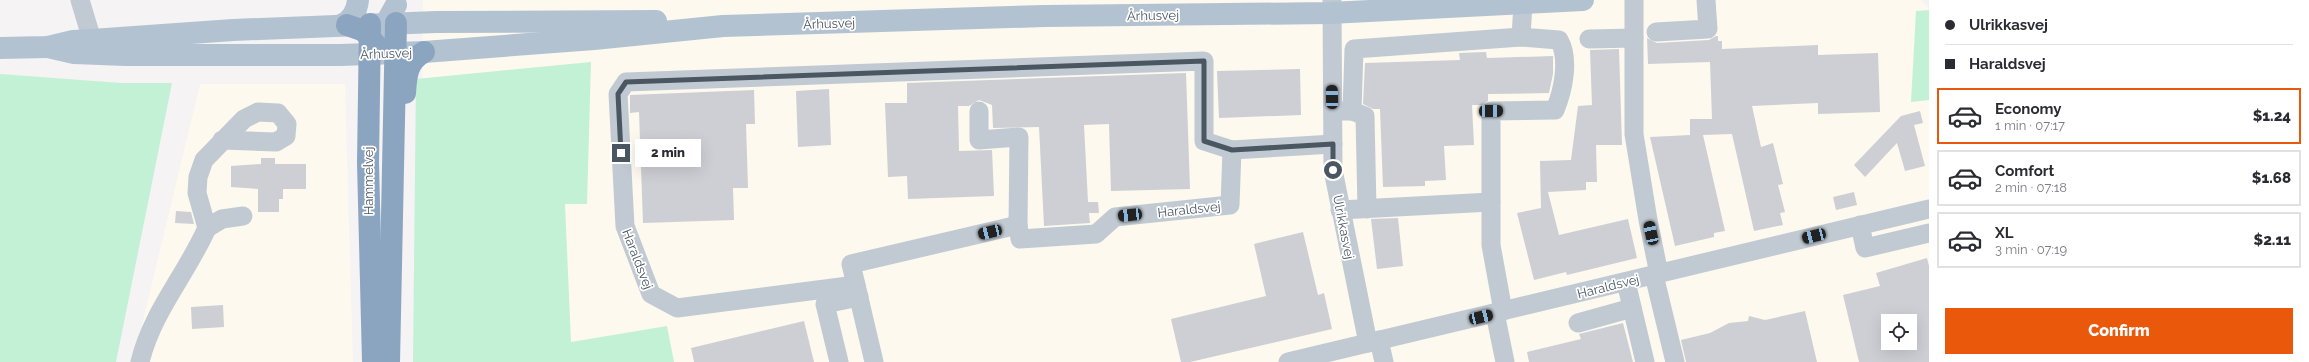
<!DOCTYPE html>
<html lang="en">
<head>
<meta charset="utf-8">
<style>
  :root { --surface:#fff; --page:#f7f7f7; --text:#2b2b33; --muted:#7c7c81; --line:#e1e1e2; --accent:#ea580c }
  body { margin:0; font-family:Raleway,sans-serif; background:var(--page); color:var(--text); height:100vh; display:flex; flex-direction:column; font-size:15px; white-space:nowrap }
  * { box-sizing:border-box; margin:0 }
  p { font-size:13px; color:var(--muted) }
  .icon { flex:none; width:22px; height:22px; fill:none; stroke:currentColor; stroke-width:2; stroke-linecap:round; stroke-linejoin:round }
  .map { position:relative; flex:1; overflow:hidden }
  .sheet { display:flex; flex-direction:column; background:var(--surface); width:380px }
  .sheet>* { flex:none }
  .hud { display:grid; align-content:center; height:88px; padding:0 16px; background:var(--surface) }
  .controls { position:absolute; left:1881px; top:314px; display:grid; gap:8px }
  .controls a { display:grid; place-items:center; width:36px; height:36px; border-radius:0px; background:var(--surface); box-shadow:0 4px 16px #0002; font-size:20px }
  .end { position:absolute; width:18px; height:18px; margin:-9px; border:5px solid #4a5661; background:#fff; box-shadow:0 0 0 2px #fff }
  .from { border-radius:50% }
  .bubble { position:absolute; height:28px; border-radius:0px; background:var(--surface); box-shadow:0 4px 16px #0002; font-size:13px; font-weight:800; line-height:28px; text-align:center }
  .car { position:absolute; width:12px; height:24px; margin:-12px -6px; border-radius:5px; box-shadow:0 0 3px 1px #0007; background:linear-gradient(#222 24%,#8ab4d8 0 40%,#222 0 76%,#8ab4d8 0 86%,#222 0) }
  .hud b { display:flex; align-items:center; gap:14px; height:38px; font-size:15px }
  .hud b+b { border-top:1px solid var(--line) }
  .hud i { width:10px; height:10px; background:var(--text) }
  ul { padding:0; list-style:none }
  li { display:flex; align-items:center; gap:12px; height:56px; margin:0 8px 6px; padding:0 8px; border:2px solid var(--line); border-radius:0px }
  li div { flex:1 }
  li b { display:block; font-size:15px }
  li em { font-style:normal; font-weight:800 }
  li.active { border-color:var(--accent) }
  li>.icon { width:36px; height:36px; stroke-width:1.5 }
  .cta { display:flex; gap:8px; margin-top:auto; padding:8px 16px }
  .cta a { flex:1; height:46px; border-radius:0px; background:var(--accent); color:#fff; font-size:16px; font-weight:800; line-height:46px; text-align:center }
  main { display:flex; flex:1; min-height:0 }
  .map>svg:first-child { display:block }
</style>
</head>
<body>
<main>
<div class="map">
<svg width="1929" height="362" viewBox="0 0 1929 362">
  <rect width="100%" height="100%" fill="#f5f3f3"/>
  <g fill="#fdf9ef" fill-rule="evenodd">
    <path d="M 423,0 L 1921,0 L 1929,9 L 1929,362 L 421,362 ZM 1888,321 L 1910,321 L 1910,343 L 1888,343 Z"/>
    <polygon points="200,84 345,84 353,362 133,362"/>
  </g>
  <g fill="#c3f1d5">
    <polygon points="1929,10 1929,100 1911,102 1916,11"/>
    <polygon points="591,62 587,204 565,204 571,342 667,326 674,362 413,362 416,79"/>
    <polygon points="0,74 121,83 172,83 116,362 0,362"/>
  </g>
  <g fill="#cdcfd5" fill-rule="evenodd">
    <polygon points="1716,36 1718,36 1718,41 1722,41 1722,49 1818,45 1818,55 1878,53 1880,112 1818,114 1818,103 1752,106 1761,147 1773,143 1783,184 1778,185 1785,212 1780,213 1783,225 1754,231 1732,134 1703,135 1725,231 1714,233 1714,237 1675,246 1650,137 1690,135 1690,119 1712,119 1710,62 1648,64 1647,38 1657,43 1709,40"/>
    <polygon points="1619,49 1622,145 1596,145 1597,182 1586,182 1586,190 1548,192 1559,235 1628,219 1637,258 1567,275 1566,272 1534,280 1517,213 1541,208 1540,161 1571,160 1578,106 1592,105 1590,50"/>
    <polygon points="1486,52 1487,58 1553,56 1553,74 1549,93 1488,94 1488,101 1482,105 1472,105 1474,145 1444,146 1446,180 1425,181 1425,186 1383,187 1380,109 1373,109 1363,104 1365,63 1460,60 1459,53"/>
    <polygon points="1300,69 1301,115 1219,118 1217,71"/>
    <polygon points="1186,73 1190,189 1111,191 1109,124 1084,125 1088,202 1098,202 1099,213 1089,213 1090,223 1044,226 1039,127 993,128 992,105 979,100 969,106 958,106 959,151 992,150 994,196 908,199 907,176 888,177 885,103 907,103 907,83"/>
    <polygon points="829,89 831,145 798,147 796,91"/>
    <polygon points="754,90 755,124 746,124 748,188 733,188 734,220 643,223 639,112 630,113 630,95"/>
    <polygon points="1920,111 1923,123 1914,125 1925,166 1905,171 1897,143 1865,177 1854,165 1901,116"/>
    <polygon points="261,158 275,158 275,164 306,164 306,189 283,189 283,199 279,199 279,212 258,212 258,189 231,187 231,166 261,164"/>
    <polygon points="1854,192 1857,205 1836,210 1833,197"/>
    <polygon points="176,211 191,212 194,224 175,223"/>
    <polygon points="1398,218 1403,266 1377,269 1371,219"/>
    <polygon points="1303,232 1318,295 1324,293 1332,329 1190,362 1181,362 1171,319 1266,296 1254,244"/>
    <path d="M 1927,258 L 1929,266 L 1929,362 L 1859,362 L 1843,295 L 1880,286 L 1876,273 ZM 1888,321 L 1910,321 L 1910,343 L 1888,343 Z"/>
    <polygon points="223,305 224,327 192,329 191,307"/>
    <polygon points="1805,311 1817,362 1686,362 1681,340 1710,333 1729,323 1748,321 1749,316 1765,320"/>
    <polygon points="804,321 814,362 694,362 691,348"/>
    <polygon points="1623,323 1633,362 1529,362 1527,352 1581,339 1579,334"/>
  </g>
  <g fill="none" stroke-linecap="round" stroke-linejoin="round">
    <g stroke="#c1cad2" stroke-width="19">
      <polyline points="80,0 92,40"/>
      <polyline points="1332,0 1333,170 1368,343"/>
      <polyline points="1634,0 1634,134 1648,220 1659,274"/>
      <polyline points="1656,32 1708,29 1706,0"/>
      <polyline points="1589,39 1634,38"/>
      <polyline points="1340,111 1352,111 1365,116 1367,209"/>
      <polyline points="1352,111 1354,49 1521,37"/>
      <polyline points="1232,150 1333,144"/>
      <polyline points="1491,202 1491,245 1503,311"/>
      <path d="M 1340,210 L 1491,202 L 1491,111 L 1555,110 C 1563,91 1570,59 1559,40 L 1521,37 L 1523,3"/>
      <polyline points="1860,225 1865,248 1929,233"/>
      <polyline points="207,228 222,219 243,216"/>
      <polyline points="1654,275 1675,362"/>
      <polyline points="1626,282 1645,362"/>
      <polyline points="856,285 677,308 651,294 625,226 618,94 626,82 1204,61 1204,141 1232,150 1230,205 1115,217 1096,234 1020,239 1018,225 1019,137 979,140 979,111"/>
      <polyline points="1495,313 1505,362"/>
      <polyline points="1578,323 1632,308"/>
      <polyline points="1379,340 1384,362"/>
      <path d="M 140,362 C 152,312 186,275 207,228 L 197,193 L 198,177 L 204,160 L 244,119 L 258,112 L 278,113 L 287,124 L 286,136 L 276,142 L 222,140"/>
      <polyline points="839,362 825,304 859,297"/>
      <polyline points="874,362 851,264 1018,225"/>
      <polyline points="1288,362 1929,209"/>
    </g>
    <g stroke="#b3c2d1" stroke-width="22">
      <path d="M 341,25 C 351,21 357,11 358,0"/>
      <polyline points="377,31 386,23 396,5"/>
      <polyline points="48,47 74,53 126,55 341,55 424,52 594,39 723,26 1044,16 1330,13 1583,0"/>
      <polyline points="0,48 48,47 73,41 92,40 233,30 436,22 656,21"/>
    </g>
    <g stroke="#8ba5c1" stroke-width="22">
      <polyline points="370,24 368,163 373,362"/>
      <polyline points="347,25 364,31 376,45"/>
      <path d="M 405,93 C 406,76 407,61 424,52"/>
      <polyline points="389,362 396,23"/>
    </g>
  </g>
  <g fill="none" stroke-linecap="round" stroke-linejoin="round">
    <polyline stroke="#4a5661" stroke-width="5" points="621,153 618,94 626,82 1204,61 1204,141 1232,150 1333,144 1333,170"/>
  </g>
  <g text-anchor="middle" stroke-width="3.5" stroke-linejoin="round" paint-order="stroke">
    <g font-size="13" fill="#4a5661" stroke="#fff">
      <text transform="translate(1153 15) rotate(-1)" y="5">Århusvej</text>
      <text transform="translate(829 23) rotate(-2)" y="5">Århusvej</text>
      <text transform="translate(386 53) rotate(-2)" y="5">Århusvej</text>
      <text transform="translate(368 181) rotate(-90)" y="5">Hammelvej</text>
      <text transform="translate(1189 209) rotate(-6)" y="5">Haraldsvej</text>
      <text transform="translate(1344 227) rotate(79)" y="5">Ulrikkasvej</text>
      <text transform="translate(638 259) rotate(69)" y="5">Haraldsvej</text>
      <text transform="translate(1608 286) rotate(-14)" y="5">Haraldsvej</text>
    </g>
  </g>
</svg>
<div class="controls">
<a><svg class="icon" aria-label="locate" viewBox="0 0 24 24"><circle cx="12" cy="12" r="6"/><path d="M12 2v4M12 18v4M2 12h4M18 12h4"/></svg></a>
</div>
<i class="end from" style="left:1333px;top:170px"></i>
<i class="end" style="left:621px;top:153px"></i>
<div class="bubble" style="left:635px;top:139px;width:66px">2 min</div>
<i class="car" style="left:1332px;top:97px;rotate:359deg"></i>
<i class="car" style="left:1491px;top:111px;rotate:89deg"></i>
<i class="car" style="left:1130px;top:215px;rotate:264deg"></i>
<i class="car" style="left:990px;top:232px;rotate:257deg"></i>
<i class="car" style="left:1651px;top:233px;rotate:348deg"></i>
<i class="car" style="left:1814px;top:236px;rotate:256deg"></i>
<i class="car" style="left:1481px;top:317px;rotate:77deg"></i>
</div>
<section class="sheet">
<div class="hud">
<b><i class="from"></i>Ulrikkasvej</b>
<b><i></i>Haraldsvej</b>
</div>
<ul>
<li class="active"><svg class="icon" aria-label="car" viewBox="0 0 24 24"><path d="M5 17H2v-5l4-1 3-4h7l3 4 3 1v5h-3M9 17h6M6 11h13"/><circle cx="7" cy="17" r="2"/><circle cx="17" cy="17" r="2"/></svg><div><b>Economy</b><p>1 min · 07:17</p></div><em>$1.24</em></li>
<li><svg class="icon" aria-label="car" viewBox="0 0 24 24"><path d="M5 17H2v-5l4-1 3-4h7l3 4 3 1v5h-3M9 17h6M6 11h13"/><circle cx="7" cy="17" r="2"/><circle cx="17" cy="17" r="2"/></svg><div><b>Comfort</b><p>2 min · 07:18</p></div><em>$1.68</em></li>
<li><svg class="icon" aria-label="car" viewBox="0 0 24 24"><path d="M5 17H2v-5l4-1 3-4h7l3 4 3 1v5h-3M9 17h6M6 11h13"/><circle cx="7" cy="17" r="2"/><circle cx="17" cy="17" r="2"/></svg><div><b>XL</b><p>3 min · 07:19</p></div><em>$2.11</em></li>
</ul>
<div class="cta"><a>Confirm</a></div>
</section>
</main>
</body>
</html>
